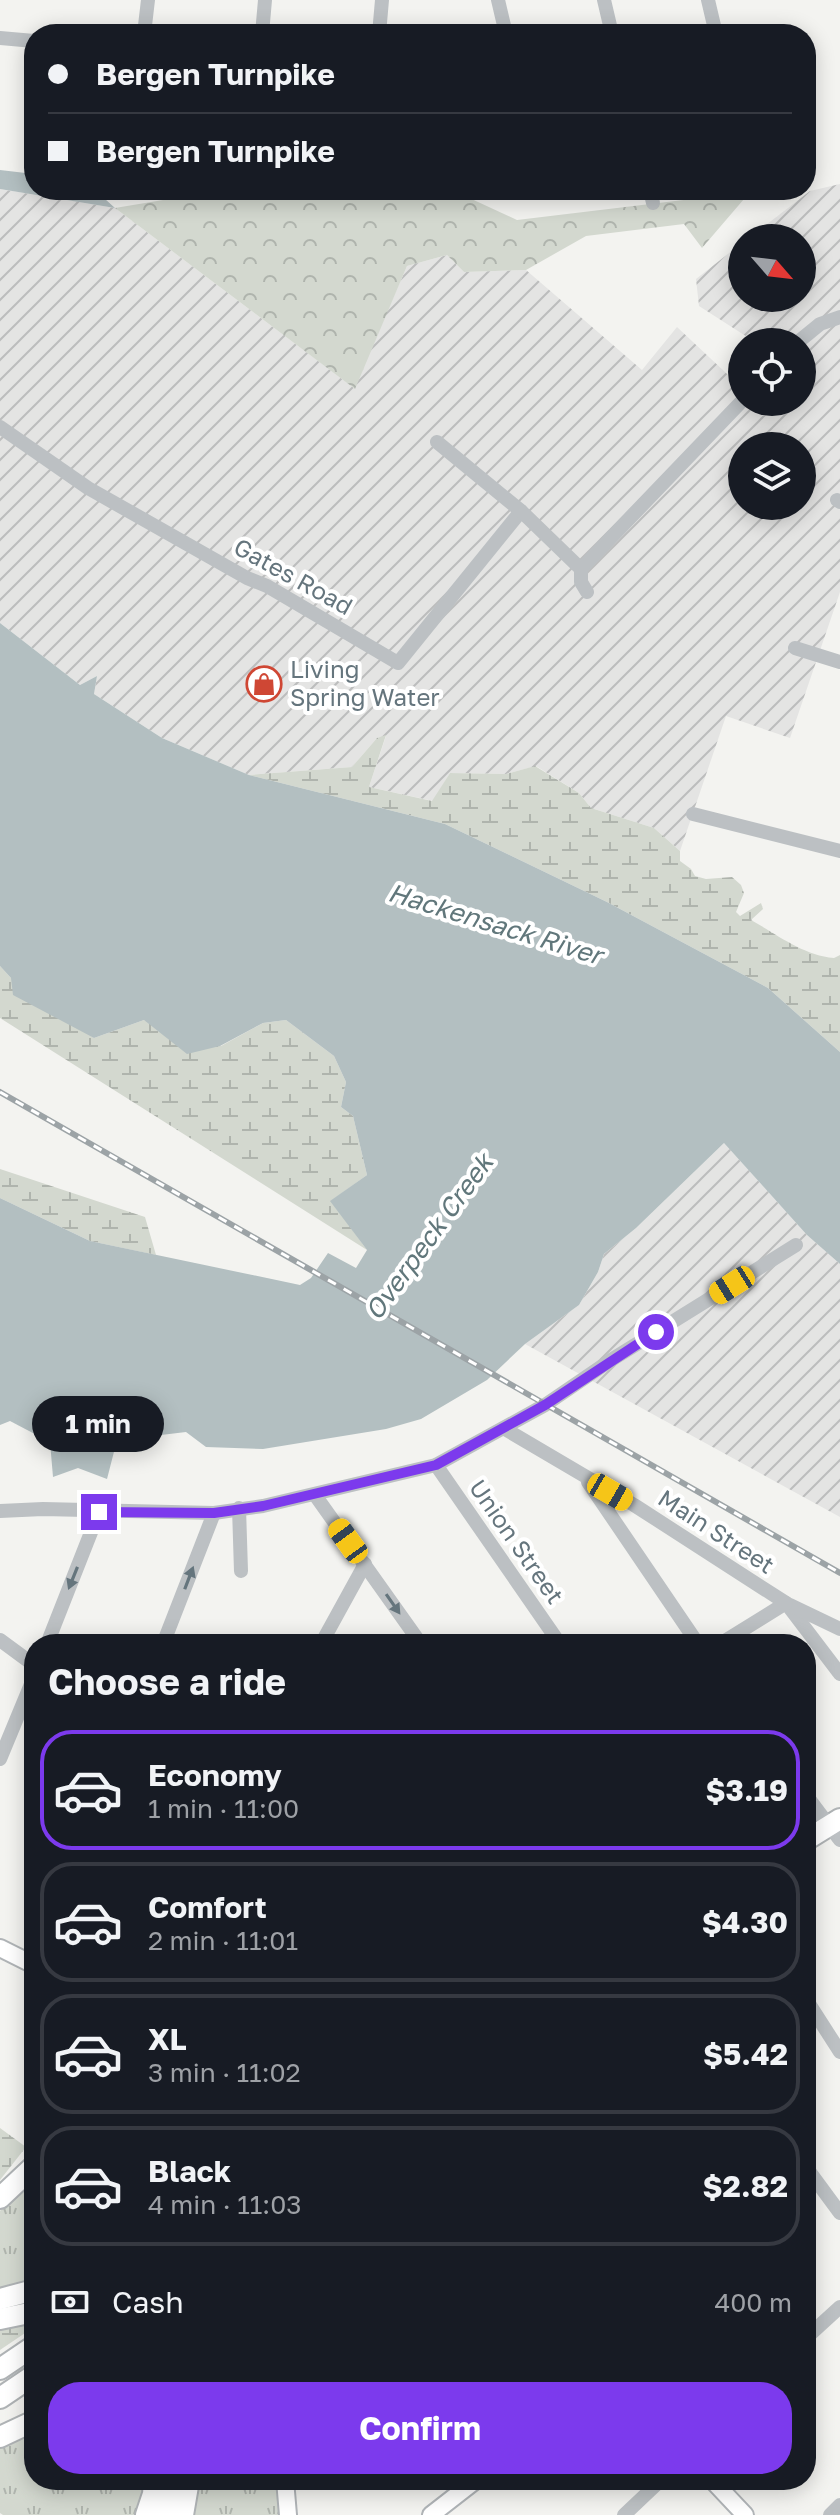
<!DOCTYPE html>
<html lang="en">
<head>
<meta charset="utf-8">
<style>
  :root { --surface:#171b24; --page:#242831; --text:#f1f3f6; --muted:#9ea1a6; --line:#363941; --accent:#7c3aed }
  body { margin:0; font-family:"Golos Text",sans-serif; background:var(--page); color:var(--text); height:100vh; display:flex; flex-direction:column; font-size:30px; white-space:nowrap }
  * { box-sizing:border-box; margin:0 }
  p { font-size:26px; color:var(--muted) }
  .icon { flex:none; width:44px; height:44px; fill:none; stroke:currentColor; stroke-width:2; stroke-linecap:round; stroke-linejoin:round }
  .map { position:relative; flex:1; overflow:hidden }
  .drawer { position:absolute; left:24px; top:1634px; width:792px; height:856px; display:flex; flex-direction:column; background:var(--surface); border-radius:32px; box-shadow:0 4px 20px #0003 }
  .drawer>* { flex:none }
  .top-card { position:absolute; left:24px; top:24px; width:792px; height:176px; border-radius:32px; box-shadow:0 4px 20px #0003; display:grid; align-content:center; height:176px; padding:0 24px; background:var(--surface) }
  .needle { width:52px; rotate:118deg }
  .buttons { position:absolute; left:728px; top:224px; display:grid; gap:16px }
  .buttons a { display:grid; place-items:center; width:88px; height:88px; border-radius:50%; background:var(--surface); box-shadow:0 4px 20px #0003; font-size:40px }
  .end { position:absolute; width:36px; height:36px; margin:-18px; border:10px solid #7c3aed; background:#fff; box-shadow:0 0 0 4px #fff }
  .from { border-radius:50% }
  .bubble { position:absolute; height:56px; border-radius:28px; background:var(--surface); box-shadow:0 4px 20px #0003; font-size:26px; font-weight:700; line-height:56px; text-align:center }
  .car { position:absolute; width:24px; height:48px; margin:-24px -12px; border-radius:10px; box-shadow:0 0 6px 2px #0007; background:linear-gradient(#f5c518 24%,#345 0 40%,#f5c518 0 76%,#345 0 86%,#f5c518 0) }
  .top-card b { display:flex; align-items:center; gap:28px; height:76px; font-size:30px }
  .top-card b+b { border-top:2px solid var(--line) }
  .top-card i { width:20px; height:20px; background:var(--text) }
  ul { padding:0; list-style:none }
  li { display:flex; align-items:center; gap:24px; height:120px; margin:0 16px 12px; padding:0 8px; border:4px solid var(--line); border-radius:32px }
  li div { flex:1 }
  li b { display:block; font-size:30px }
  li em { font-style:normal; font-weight:700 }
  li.selected { border-color:var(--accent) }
  li>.icon { width:72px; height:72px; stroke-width:1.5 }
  h2 { padding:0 24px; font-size:36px; line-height:96px }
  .pay { display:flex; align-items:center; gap:20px; height:88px; padding:0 24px; font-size:30px }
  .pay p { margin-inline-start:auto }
  .button { display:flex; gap:16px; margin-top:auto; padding:16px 24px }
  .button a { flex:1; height:92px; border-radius:32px; background:var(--accent); color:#fff; font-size:32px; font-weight:700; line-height:92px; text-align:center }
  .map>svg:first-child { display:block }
</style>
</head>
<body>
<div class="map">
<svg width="840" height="2515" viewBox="0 0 840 2515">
  <defs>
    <pattern id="industrial-furrows" width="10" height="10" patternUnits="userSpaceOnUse" patternTransform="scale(2)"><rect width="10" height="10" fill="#e4e4e3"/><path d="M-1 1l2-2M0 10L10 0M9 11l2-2" fill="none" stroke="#bcbdbd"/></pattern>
    <pattern id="grass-tufts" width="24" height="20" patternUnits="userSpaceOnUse" patternTransform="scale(2)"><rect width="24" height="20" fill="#d3d8cf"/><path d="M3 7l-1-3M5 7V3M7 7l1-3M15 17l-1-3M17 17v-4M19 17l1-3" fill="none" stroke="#afb4ad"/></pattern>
    <pattern id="forest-crowns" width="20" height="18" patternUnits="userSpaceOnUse" patternTransform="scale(2)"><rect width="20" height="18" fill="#d3d8cf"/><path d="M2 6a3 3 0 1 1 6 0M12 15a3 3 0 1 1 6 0" fill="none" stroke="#afb4ad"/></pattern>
    <pattern id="wetland-marsh" width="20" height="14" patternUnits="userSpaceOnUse" patternTransform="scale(2)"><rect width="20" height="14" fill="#d3d8cf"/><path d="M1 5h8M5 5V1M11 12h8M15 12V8" fill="none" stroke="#afb4ad"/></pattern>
  </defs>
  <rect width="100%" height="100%" fill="#f3f3f0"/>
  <g fill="url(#industrial-furrows)" fill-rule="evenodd">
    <path d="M 840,184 L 840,592 L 790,738 L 726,716 L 680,851 L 654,828 L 591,808 L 579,793 L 536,766 L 506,774 L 450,773 L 433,801 L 369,787 L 386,736 L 377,738 L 352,767 L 249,775 L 162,738 L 94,694 L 97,676 L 80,685 L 0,623 L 0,189 L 115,208 L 354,388 L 407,266 L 447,255 L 464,272 L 526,270 L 642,370 L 677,327 L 742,388 L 742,402 L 802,402 L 802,342 L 755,342 L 699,306 L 696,279 L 742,243 L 742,298 L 802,298 L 802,238 L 749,238 L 810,191 ZM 742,446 L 802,446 L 802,506 L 742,506 Z"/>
    <polygon points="724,1143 807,1235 840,1264 840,1517 525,1344 579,1305 598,1272 604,1254 636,1228"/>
  </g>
  <g fill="url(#grass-tufts)">
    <polygon points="34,2175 34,2278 0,2289 0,2211 22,2183"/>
    <polygon points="34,2431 34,2480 145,2480 142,2502 134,2515 3,2515 0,2513 0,2447"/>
    <polygon points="195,2480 277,2480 280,2515 189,2515"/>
  </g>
  <polygon fill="url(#forest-crowns)" points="223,190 452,190 517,220 750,192 702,248 684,224 586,236 526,270 464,272 447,255 407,266 355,389 115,208"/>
  <g fill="url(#wetland-marsh)">
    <path d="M 386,735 L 369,787 L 432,801 L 450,773 L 506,774 L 535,766 L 579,793 L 591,808 L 654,828 L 680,851 L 680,861 L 691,869 L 695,876 L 706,879 L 732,877 L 741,885 L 744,893 L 736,912 L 740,916 L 761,903 L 763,909 L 751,920 C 778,935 803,955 834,958 L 840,955 L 840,1052 L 768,988 L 607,902 L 445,824 L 249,775 L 352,767 L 377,738 Z"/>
    <polygon points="0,966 11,978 94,1038 144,1020 221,1046 263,1023 286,1020 334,1056 346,1082 341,1107 353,1116 367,1175 331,1201 367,1250 0,1018"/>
    <polygon points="0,1169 145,1217 156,1255 90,1241 0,1198"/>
    <polygon points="0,2128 26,2147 0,2180"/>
    <polygon points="34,2322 34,2327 0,2350 0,2329 9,2325"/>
  </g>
  <g fill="#b3bfc1">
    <polygon points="0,170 34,174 34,190 95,190 115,208 0,189"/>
    <polygon points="0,623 80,685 97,676 94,694 162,738 249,775 445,824 607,902 768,988 840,1052 840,1264 807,1235 724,1143 636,1228 604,1254 598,1272 579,1305 525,1344 487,1380 421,1419 386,1429 263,1449 206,1447 186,1432 161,1435 152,1443 116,1444 107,1479 78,1468 53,1477 50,1442 10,1421 0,1425 0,1198 90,1241 300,1285 311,1278 328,1253 356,1268 367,1250 330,1201 367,1175 353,1116 341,1107 346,1082 334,1056 286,1020 263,1023 220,1046 187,1054 144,1020 94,1038 13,995 11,978 0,966"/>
  </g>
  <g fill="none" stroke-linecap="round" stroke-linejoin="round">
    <defs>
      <g id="major">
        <polyline points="0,1948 34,1965"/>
        <polyline points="285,2480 288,2515"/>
        <polyline points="712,2480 745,2515"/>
        <polyline points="431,2515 476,2480"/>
      </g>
      <g id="highway">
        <polyline points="806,1840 840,1819"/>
        <polyline points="0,2198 34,2166"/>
        <polyline points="0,2299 34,2290"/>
        <polyline points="0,2319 34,2312"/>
        <polyline points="0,2369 34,2346"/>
        <polyline points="0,2398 34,2375"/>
        <polyline points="0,2437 34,2421"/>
        <polyline points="146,2515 153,2494 154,2480"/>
        <polyline points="166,2515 171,2480"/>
        <polyline points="183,2515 189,2480"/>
      </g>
    </defs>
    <use href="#major" stroke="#b0b4b7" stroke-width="20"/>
    <use href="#highway" stroke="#afb3b5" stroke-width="24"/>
    <g stroke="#bcc0c3" stroke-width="14">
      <polyline points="498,0 506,34"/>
      <polyline points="604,0 612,34"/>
      <polyline points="708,0 716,34"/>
      <polyline points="144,34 148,0"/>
      <polyline points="262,34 265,0"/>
      <polyline points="379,34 382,0"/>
      <polyline points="0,38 34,41"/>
      <polyline points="650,190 653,203"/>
      <polyline points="798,342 820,324 840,317"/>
      <polyline points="0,427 88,488 247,578 267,586 398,663 521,511"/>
      <polyline points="437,442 521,511 581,569"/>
      <polyline points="837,500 840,502"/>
      <polyline points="587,592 581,582 581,569 742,401"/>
      <polyline points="795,648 840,662"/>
      <polyline points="693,814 840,851"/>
      <polyline points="505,1429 634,1505 786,1603 840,1674"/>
      <polyline points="436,1465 560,1644"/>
      <polyline points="588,1482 698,1644"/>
      <polyline points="315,1495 421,1644"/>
      <polyline points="239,1508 241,1571"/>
      <polyline points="0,1511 43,1509 214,1513 263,1506 436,1465 545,1405 611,1360 796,1245"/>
      <polyline points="790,1605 840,1629"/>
      <polyline points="0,1640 34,1665"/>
      <polyline points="47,1644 99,1512"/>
      <polyline points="163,1644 214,1513"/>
      <polyline points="321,1644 365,1564"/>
      <polyline points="720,1644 786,1603"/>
      <polyline points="0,1759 34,1677"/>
      <polyline points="806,1795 840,1840"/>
      <polyline points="806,1999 840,2052"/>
      <polyline points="806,2167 840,2213"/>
      <polyline points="806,2338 840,2307"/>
      <polyline points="624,2515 661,2480"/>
      <polyline points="830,2515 840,2505"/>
    </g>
    <use href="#major" stroke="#fff" stroke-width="16"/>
    <use href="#highway" stroke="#fff" stroke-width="20"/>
    <defs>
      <polyline id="rail" points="0,1092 840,1573"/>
    </defs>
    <use href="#rail" stroke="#9ca3a6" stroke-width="6"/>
    <use href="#rail" stroke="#fff" stroke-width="3" stroke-dasharray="9" stroke-linecap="butt"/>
  </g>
  <defs><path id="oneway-solid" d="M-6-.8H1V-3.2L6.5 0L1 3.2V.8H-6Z" transform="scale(2)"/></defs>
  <g fill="#65757d">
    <use href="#oneway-solid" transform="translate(73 1578) rotate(112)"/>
    <use href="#oneway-solid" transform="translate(189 1578) rotate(-69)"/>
    <use href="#oneway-solid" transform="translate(393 1604) rotate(55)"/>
  </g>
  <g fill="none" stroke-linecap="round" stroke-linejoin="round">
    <polyline stroke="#7c3aed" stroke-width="10" points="99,1512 214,1513 263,1506 436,1465 545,1405 656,1332"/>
  </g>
  <defs>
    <symbol id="shop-ring" viewBox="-11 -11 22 22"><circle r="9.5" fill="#fff" stroke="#cf4734" stroke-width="1.5"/><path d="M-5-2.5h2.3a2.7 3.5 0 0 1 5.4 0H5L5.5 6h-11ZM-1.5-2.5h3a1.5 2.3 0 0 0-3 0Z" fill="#cf4734"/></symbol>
  </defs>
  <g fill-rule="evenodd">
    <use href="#shop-ring" x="244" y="664" width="40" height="40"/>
  </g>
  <g text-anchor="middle" stroke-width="8" stroke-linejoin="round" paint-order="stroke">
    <g font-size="24" fill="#65757d" stroke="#fff">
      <text transform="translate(293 577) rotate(29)" y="8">Gates Road</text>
      <text transform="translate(716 1532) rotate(33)" y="8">Main Street</text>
      <text transform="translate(516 1542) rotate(55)" y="8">Union Street</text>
    </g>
    <g font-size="24" fill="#65757d" stroke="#fff" text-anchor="start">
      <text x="290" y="678">Living<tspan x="290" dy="28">Spring Water</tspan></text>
    </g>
    <g font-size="26" font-style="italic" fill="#61777b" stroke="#fff">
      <text transform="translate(495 924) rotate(17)" y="9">Hackensack River</text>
      <text transform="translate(429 1237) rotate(-54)" y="9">Overpeck Creek</text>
    </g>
  </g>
</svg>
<div class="buttons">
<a><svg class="needle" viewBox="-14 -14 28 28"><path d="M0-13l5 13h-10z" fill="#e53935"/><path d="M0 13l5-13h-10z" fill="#9ea1a6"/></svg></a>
<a><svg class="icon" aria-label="locate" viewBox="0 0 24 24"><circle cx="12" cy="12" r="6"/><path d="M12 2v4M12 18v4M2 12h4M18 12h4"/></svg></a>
<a><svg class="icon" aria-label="layers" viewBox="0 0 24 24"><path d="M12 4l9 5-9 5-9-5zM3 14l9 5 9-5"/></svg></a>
</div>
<i class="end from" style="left:656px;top:1332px"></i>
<i class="end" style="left:99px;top:1512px"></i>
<div class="bubble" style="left:32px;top:1396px;width:132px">1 min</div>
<i class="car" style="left:732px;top:1285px;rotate:238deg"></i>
<i class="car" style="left:610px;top:1492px;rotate:120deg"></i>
<i class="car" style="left:348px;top:1541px;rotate:324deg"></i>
<div class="top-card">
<b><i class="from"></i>Bergen Turnpike</b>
<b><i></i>Bergen Turnpike</b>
</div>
<section class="drawer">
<h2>Choose a ride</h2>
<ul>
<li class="selected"><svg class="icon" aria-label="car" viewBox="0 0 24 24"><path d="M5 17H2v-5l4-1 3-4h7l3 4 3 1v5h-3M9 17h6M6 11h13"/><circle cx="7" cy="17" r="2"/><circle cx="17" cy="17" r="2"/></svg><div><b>Economy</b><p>1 min · 11:00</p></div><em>$3.19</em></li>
<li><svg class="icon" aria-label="car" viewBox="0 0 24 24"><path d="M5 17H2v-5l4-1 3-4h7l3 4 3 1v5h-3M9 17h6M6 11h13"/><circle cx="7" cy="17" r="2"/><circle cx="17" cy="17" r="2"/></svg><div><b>Comfort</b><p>2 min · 11:01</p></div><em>$4.30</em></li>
<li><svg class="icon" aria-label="car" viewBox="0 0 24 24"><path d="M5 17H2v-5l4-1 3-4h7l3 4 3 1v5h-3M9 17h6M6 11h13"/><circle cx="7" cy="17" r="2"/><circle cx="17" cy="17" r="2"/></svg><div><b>XL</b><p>3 min · 11:02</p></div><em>$5.42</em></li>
<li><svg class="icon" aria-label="car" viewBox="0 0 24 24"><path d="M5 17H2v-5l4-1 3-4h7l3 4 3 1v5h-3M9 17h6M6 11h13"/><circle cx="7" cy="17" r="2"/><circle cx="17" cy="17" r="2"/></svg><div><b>Black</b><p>4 min · 11:03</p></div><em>$2.82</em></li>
</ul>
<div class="pay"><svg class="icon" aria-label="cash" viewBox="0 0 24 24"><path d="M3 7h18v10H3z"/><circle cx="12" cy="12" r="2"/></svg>Cash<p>400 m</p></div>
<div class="button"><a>Confirm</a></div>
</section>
</div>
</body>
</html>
